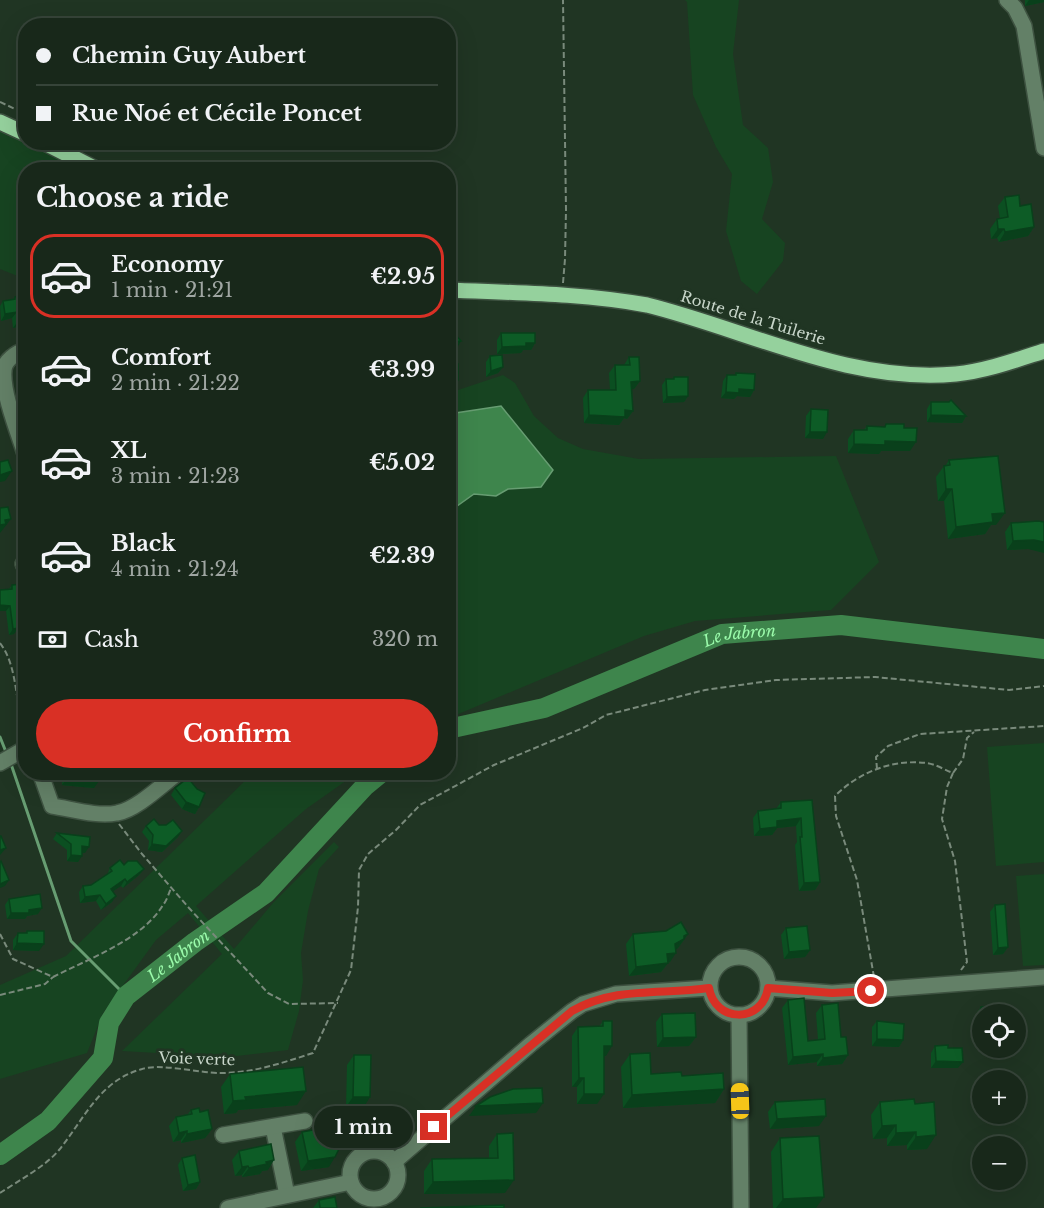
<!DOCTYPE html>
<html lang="en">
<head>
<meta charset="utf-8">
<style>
  :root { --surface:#18281a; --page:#253427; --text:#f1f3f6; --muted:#9fa6a2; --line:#364439; --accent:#d93025 }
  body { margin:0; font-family:"Libre Baskerville",serif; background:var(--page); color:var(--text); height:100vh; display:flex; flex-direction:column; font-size:22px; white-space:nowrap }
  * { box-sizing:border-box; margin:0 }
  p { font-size:20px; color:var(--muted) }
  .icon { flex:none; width:33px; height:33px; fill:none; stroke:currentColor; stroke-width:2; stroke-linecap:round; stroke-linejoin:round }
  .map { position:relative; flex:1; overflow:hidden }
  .panel { position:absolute; left:18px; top:162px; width:438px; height:618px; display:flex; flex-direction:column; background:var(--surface); border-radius:24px; box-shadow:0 6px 24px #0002,0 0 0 2px var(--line) }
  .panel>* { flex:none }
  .top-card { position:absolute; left:18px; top:18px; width:438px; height:132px; border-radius:24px; box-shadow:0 6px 24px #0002,0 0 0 2px var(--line); display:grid; align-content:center; height:132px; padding:0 18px; background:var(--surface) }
  .controls { position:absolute; left:972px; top:1004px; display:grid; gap:12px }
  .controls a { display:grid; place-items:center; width:54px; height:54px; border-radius:50%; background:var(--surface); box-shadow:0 6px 24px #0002,0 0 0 2px var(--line); font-size:30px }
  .end { position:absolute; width:27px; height:27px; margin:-14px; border:8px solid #d93025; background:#fff; box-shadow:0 0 0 3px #fff }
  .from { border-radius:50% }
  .bubble { position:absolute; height:42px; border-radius:21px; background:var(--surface); box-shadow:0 6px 24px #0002,0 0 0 2px var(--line); font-size:20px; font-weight:700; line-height:42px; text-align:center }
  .car { position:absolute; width:18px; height:36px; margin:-18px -9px; border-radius:8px; box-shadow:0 0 4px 2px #0007; background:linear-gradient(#f5c518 24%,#345 0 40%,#f5c518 0 76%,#345 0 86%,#f5c518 0) }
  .top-card b { display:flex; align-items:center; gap:21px; height:57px; font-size:22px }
  .top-card b+b { border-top:2px solid var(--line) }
  .top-card i { width:15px; height:15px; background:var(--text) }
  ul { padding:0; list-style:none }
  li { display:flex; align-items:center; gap:18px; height:84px; margin:0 12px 9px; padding:0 6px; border:3px solid transparent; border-radius:24px }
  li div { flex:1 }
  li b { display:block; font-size:22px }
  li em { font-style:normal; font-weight:700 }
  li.current { border-color:var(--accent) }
  li>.icon { width:54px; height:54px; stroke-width:1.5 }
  h2 { padding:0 18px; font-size:27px; line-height:72px }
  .pay { display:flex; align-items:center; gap:15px; height:66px; padding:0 18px; font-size:22px }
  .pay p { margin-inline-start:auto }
  .cta { display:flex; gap:12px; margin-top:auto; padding:12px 18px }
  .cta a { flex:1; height:69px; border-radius:36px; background:var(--accent); color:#fff; font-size:24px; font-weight:700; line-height:69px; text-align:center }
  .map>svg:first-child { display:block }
</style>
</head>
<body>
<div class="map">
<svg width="1044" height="1208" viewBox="0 0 1044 1208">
  <rect width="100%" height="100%" fill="#203523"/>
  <g fill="#174421">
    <polygon points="685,0 739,0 733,54 743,125 768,148 773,182 762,219 785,243 783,261 757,294 741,281 726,231 732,174 716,147 693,95 687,2"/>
    <polygon points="0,129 83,169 26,170 25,279 0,269"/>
    <polygon points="503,375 515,383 534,416 558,438 583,449 639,459 836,456 879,562 831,610 695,621 644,636 449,718 449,393"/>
    <polygon points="1044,743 1044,862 996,866 987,747"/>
    <polygon points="254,772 357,773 306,809 196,906 234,949 273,903 334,842 339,847 319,869 308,911 301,953 303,980 299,1011 288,1050 228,1057 122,1051 222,954 188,913 156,940 103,1013 87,1053 0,1079 0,985 66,956"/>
    <polygon points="1044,874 1044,965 1023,966 1016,876"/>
  </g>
  <polygon fill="#3e854c" stroke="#679d72" stroke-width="1.5" points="501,406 553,470 541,487 508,489 496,496 474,494 457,506 449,508 449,414"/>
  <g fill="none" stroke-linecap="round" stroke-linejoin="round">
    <g stroke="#679d72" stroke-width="3">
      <polyline points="0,737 6,752"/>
      <polyline points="11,764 71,941 126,996"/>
    </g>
    <g stroke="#3e854c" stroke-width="20">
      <path id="s1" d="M 448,729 L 544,708 L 722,634 L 841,625 L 1044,649"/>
      <path id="s2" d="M 0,1155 L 48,1121 L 103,1058 L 109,1023 L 126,996 L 195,942 L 266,893 L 365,786 L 382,772"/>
    </g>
    <defs>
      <g id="minor">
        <polyline points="1007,0 1015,8 1024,26 1044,148"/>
        <path d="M 26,350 C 16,352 4,361 4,371 C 2,393 19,435 26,457"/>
        <polyline points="23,564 26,560"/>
        <polyline points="0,763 26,748"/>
        <path d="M 40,772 L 52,806 C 72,809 97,817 117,813 C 136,810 163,784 179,772"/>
        <circle cx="739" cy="986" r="29"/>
        <polyline points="768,988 832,993 1044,977"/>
        <polyline points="739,1015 741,1208"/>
        <polyline points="273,1127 287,1195"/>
        <polyline points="223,1135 305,1121"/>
        <circle cx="374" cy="1175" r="24"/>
        <polyline points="394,1162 531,1044 572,1011 583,1004 616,994 709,988"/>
        <polyline points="228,1208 351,1182"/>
      </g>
      <g id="major">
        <polyline points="0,122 26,134"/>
        <polyline points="43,142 98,170"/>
        <path d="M 448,290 C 515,293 581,293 647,305 C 748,330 849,384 956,374 C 986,371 1016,360 1044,351"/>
      </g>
    </defs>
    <use href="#minor" stroke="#3e5241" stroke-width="18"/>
    <use href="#major" stroke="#3e5241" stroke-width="18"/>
    <g stroke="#798a7b" stroke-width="2" stroke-dasharray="6 3" stroke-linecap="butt">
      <polyline points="0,102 26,114"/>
      <polyline points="563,283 565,259 566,210 563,0"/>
      <path d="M 0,643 C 19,668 14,705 26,733"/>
      <polyline points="877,769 876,757 888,746 920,734 1044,726"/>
      <polyline points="953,773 963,759 967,738 974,732"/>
      <polyline points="119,824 142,854 189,908 268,993 289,1004 338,1003"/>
      <path d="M 0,934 L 13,959 L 53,977 C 88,959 142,940 163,905 C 167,900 169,893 171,888"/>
      <path d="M 874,977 L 857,880 L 836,816 L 835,796 C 859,772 892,759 927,763 C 935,764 945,770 953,773 L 947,787 L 942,819 L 955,861 L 967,962 L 961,970"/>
      <polyline points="0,995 45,984 53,977"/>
      <path d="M 0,1193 C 18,1181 46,1166 59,1150 C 85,1118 99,1081 142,1069 C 160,1063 199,1073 220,1073 C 253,1073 282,1063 313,1053 L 351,970 L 358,907 L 359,870 L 368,854 L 396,830 L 420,805 L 494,765 L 583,728 L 606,715 L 705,690 L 776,680 L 875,677 L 1009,690 L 1044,686"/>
    </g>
    <use href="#minor" stroke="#638067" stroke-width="15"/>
    <use href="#major" stroke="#95d19d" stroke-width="15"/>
  </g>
  <g fill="#0b4f21">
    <polygon points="1025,0 1044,0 1044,2 1025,6"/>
    <polygon points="1005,197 1020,206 1034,227 1028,236 999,242 997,238 991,239 990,229 997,219 1000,219 998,206"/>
    <polygon points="15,297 25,325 13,328 12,318 1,321 0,306 3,301 13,299"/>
    <polygon points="501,333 535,343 531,350 523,350 521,353 497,354 497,340"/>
    <polygon points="490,356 503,367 498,373 486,377 486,362"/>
    <polygon points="629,357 640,381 634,389 632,389 633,411 627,419 624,418 619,425 584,423 583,398 588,390 610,390 609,373 615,365 624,365"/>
    <polygon points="449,364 456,383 448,384 448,365"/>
    <polygon points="736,373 754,390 750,397 737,396 734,399 721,398 723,381 727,375 735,375"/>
    <polygon points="674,377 688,396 684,402 663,403 662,385 666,379 672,379"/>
    <polygon points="26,382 26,398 20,397"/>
    <polygon points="931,402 949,402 966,416 962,423 927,422 927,409"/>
    <polygon points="811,409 823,439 805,438 806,416"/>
    <polygon points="886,424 904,428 910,451 881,451 879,454 848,453 848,439 854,430 864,430 867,426 884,427"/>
    <polygon points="949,460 996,525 991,525 985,534 948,539 944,501 938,501 936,477 944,466 946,465"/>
    <polygon points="1011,523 1028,549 1007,550 1005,532"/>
    <polygon points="12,585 24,599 22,602 23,609 18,615 18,628 14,634 9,635 6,611 9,589"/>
    <polygon points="63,772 102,772 94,788 62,785"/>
    <polygon points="117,772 133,772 123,780"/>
    <polygon points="223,772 233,772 228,778"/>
    <polygon points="175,788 197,789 199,807 195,814 182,809 171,795"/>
    <polygon points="812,800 820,882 815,890 799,891 795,845 797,842 796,826 777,828 772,835 754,836 753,818 758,811 776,809 781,802"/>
    <polygon points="159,825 178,837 162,852 148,850 149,841 142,832 146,826"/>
    <polygon points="57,833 85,853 82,852 78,862 67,861 67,850 53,839"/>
    <polygon points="124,865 144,869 139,875 123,888 121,886 113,891 112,902 101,910 96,901 80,903 79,892 83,886 91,885 107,875 110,868"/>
    <polygon points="9,899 38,914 27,916 25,919 7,919 5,905"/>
    <polygon points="995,905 1008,947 1003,954 993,955 990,912"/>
    <polygon points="786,928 810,950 805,957 784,959 781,935"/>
    <polygon points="27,931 39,951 13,950 13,940 18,933 25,933"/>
    <polygon points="633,934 688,934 678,948 676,949 670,962 668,963 661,972 629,976 626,944"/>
    <polygon points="788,1000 808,1041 818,1040 816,1013 822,1005 841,1037 848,1055 842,1064 817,1066 817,1062 788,1065 782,1008"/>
    <polygon points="981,1007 982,1014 982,1029 977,1029 976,1014"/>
    <polygon points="662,1014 696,1037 689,1046 657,1047 656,1022"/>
    <polygon points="603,1021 606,1056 604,1056 597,1104 577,1104 577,1087 572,1087 572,1036 578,1027 599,1027"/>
    <polygon points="877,1021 903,1040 899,1047 872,1046 872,1027"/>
    <polygon points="935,1046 948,1048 958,1068 931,1068 931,1053"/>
    <polygon points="630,1054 651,1074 682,1076 724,1089 715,1103 623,1108 621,1067"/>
    <polygon points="354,1055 364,1107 346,1107 347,1065"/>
    <polygon points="230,1074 297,1105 238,1110 236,1113 224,1114 221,1087"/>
    <polygon points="775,1102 819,1126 770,1129 768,1112"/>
    <polygon points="880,1102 915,1104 927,1149 907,1150 907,1145 887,1146 887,1138 873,1139 871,1115"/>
    <polygon points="191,1110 200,1112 212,1129 205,1138 181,1143 181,1140 173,1142 169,1126 176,1117 188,1114"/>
    <polygon points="302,1132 329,1167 301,1171 295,1142"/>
    <polygon points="497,1134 505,1193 424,1194 424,1171 432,1159 489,1158 489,1146"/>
    <polygon points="780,1138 816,1208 773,1208 771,1152"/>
    <polygon points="239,1151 268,1170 262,1171 260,1174 242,1177 242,1175 235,1176 232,1160"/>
    <polygon points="182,1158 200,1182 196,1189 183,1191 178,1165"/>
    <polygon points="319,1200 337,1208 313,1208"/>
  </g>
  <g fill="#09401b">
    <polygon points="1029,0 1044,0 1044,2 1025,6"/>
    <polygon points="1034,227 1028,236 999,242 1005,232"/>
    <polygon points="998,229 1004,229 997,238 991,239"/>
    <polygon points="17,312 12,318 1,321 5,314"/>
    <polygon points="26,320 25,325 13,328 18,321"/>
    <polygon points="461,341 457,348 448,348 451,342"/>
    <polygon points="526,343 535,343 531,350 523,350 521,353 497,354 502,347"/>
    <polygon points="503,367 498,373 486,377 491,371"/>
    <polygon points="450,380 458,380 456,383 448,384"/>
    <polygon points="640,381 634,389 625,390 631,382"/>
    <polygon points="739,389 754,390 750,397 737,396 734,399 721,398 726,392"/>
    <polygon points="25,390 26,391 26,398 20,397"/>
    <polygon points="688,396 684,402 663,403 667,397"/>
    <polygon points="625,410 633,411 627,419 624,418 619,425 584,423 589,415"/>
    <polygon points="931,415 966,416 962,423 927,422"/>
    <polygon points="810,432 827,432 823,439 805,438"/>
    <polygon points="885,441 916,442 910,451 881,451 879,454 848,453 854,444"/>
    <polygon points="12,471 5,481 0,482 0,475"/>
    <polygon points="946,489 952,489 944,501 938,501"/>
    <polygon points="1005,513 996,525 991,525 985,534 948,539 956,527 992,514"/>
    <polygon points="11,519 4,528 0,533 0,525 5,520"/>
    <polygon points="1034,540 1044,542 1044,553 1028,549 1007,550 1013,541"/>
    <polygon points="0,605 10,606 6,611 0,611"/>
    <polygon points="18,628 14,634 9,635 13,629"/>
    <polygon points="129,772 133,772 123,780"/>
    <polygon points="70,774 102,777 94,788 62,785"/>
    <polygon points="186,802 199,807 195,814 182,809"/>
    <polygon points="801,818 796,826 777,828 772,835 754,836 760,829 777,821"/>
    <polygon points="182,831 178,837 162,852 148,850 152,844"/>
    <polygon points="82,846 89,847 85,853 78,852"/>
    <polygon points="6,848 1,854 0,855 0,850"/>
    <polygon points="71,855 82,856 78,862 67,861"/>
    <polygon points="144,869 139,875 123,888 127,882"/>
    <polygon points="125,879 121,886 107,895 111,889"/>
    <polygon points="9,880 5,886 0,888 0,884"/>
    <polygon points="820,882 815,890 799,891 804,883"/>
    <polygon points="100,895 96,901 80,903 85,897"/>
    <polygon points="116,896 112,902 101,910 106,904"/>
    <polygon points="42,908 38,914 27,916 25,919 7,919 11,913"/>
    <polygon points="688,934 678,948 669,954 675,944"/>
    <polygon points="17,943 44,944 39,951 13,950"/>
    <polygon points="1008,947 1003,954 993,955 998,948"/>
    <polygon points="810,950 805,957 784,959 789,952"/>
    <polygon points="676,953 670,962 660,964 667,954"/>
    <polygon points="668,963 661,972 629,976 636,967"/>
    <polygon points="982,1023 982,1029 977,1029"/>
    <polygon points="696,1037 689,1046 657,1047 663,1038"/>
    <polygon points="877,1039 903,1040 899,1047 872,1046"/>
    <polygon points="604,1046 612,1046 606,1056 597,1056"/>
    <polygon points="823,1054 817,1062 788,1065 793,1057"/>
    <polygon points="848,1055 842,1064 817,1066 823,1058"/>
    <polygon points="936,1061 963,1062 958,1068 931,1068"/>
    <polygon points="579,1078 584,1078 577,1087 572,1087"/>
    <polygon points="724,1089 715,1103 623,1108 632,1095"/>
    <polygon points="306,1091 297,1105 238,1110 236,1113 224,1114 233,1101 245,1097"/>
    <polygon points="584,1094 604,1094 597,1104 577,1104"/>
    <polygon points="353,1097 370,1097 364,1107 346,1107"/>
    <polygon points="543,1103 536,1113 469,1116 476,1106"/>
    <polygon points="826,1116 819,1126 770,1129 777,1119"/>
    <polygon points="896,1125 887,1138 873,1139 882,1126"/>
    <polygon points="212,1129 205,1138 181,1143 187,1134"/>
    <polygon points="187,1131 181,1140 173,1142 179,1133"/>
    <polygon points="916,1132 907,1145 887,1146 896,1133"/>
    <polygon points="936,1135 927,1149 907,1150 916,1137"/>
    <polygon points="335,1157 329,1167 301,1171 308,1161"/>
    <polygon points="274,1160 268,1170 262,1171 260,1174 242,1177 249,1168"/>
    <polygon points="248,1166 242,1175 235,1176 242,1167"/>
    <polygon points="514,1180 505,1193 424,1194 433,1182"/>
    <polygon points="200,1182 196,1189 183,1191 188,1185"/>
    <polygon points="824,1197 816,1208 776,1208 783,1199"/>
  </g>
  <g fill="#0d5c26" stroke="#09401b" stroke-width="1.5">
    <polygon points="1019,195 1020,206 1031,204 1034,227 1005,232 1004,229 998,229 997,219 1008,217 1005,197"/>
    <polygon points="26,295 26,320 18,321 17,312 5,314 3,301 15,299 15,297"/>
    <polygon points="448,327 461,341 451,342 452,348 448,348"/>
    <polygon points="501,333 535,333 535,343 526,343 526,346 502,347"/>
    <polygon points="502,355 503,367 491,371 490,356"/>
    <polygon points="629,357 639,357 640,381 631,382 633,411 625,410 625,417 589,415 588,390 616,390 615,365 630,365"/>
    <polygon points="449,364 458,364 458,380 450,380"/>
    <polygon points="736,373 755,374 754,390 739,389 739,393 726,392 727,375 736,375"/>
    <polygon points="674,377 688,377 688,396 667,397 666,379 674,379"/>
    <polygon points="951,400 966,416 931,415 931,402 949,402"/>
    <polygon points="811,409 828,410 827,432 810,432"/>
    <polygon points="886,424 904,424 904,428 917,428 916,442 885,441 885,445 854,444 854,430 867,430 867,426 885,427"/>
    <polygon points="998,456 1005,513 992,514 993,522 956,527 952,489 946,489 944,466 950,465 949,460"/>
    <polygon points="8,460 12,471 0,475 0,462"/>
    <polygon points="8,507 11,519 5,520 6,524 0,525 0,508"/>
    <polygon points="1038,521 1044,522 1044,542 1034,540 1013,541 1011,523"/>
    <polygon points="23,584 24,599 21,599 23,609 18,610 18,628 13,629 10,606 0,605 0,590 12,589 12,585"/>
    <polygon points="70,772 102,772 102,777 70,774"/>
    <polygon points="188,778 197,789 205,793 199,807 186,802 175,788"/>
    <polygon points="812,800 820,882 804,883 800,837 802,837 801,818 777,821 777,827 760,829 758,811 781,808 781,802"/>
    <polygon points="154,819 159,825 166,825 173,820 182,831 166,846 152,844 153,835 146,826"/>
    <polygon points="57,833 90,837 89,847 82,846 82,856 71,855 71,844"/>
    <polygon points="0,836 1,836 6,848 0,850"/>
    <polygon points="120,860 124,865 128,861 137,861 144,869 127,882 125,879 111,889 116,896 106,904 100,895 85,897 83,886 91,885 112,871 110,868"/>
    <polygon points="1,861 9,880 0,884 0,862"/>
    <polygon points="40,894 42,908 29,910 29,913 11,913 9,899"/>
    <polygon points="1005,904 1008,947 998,948 995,905"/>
    <polygon points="681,922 688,934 684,936 684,939 675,944 676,953 667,954 668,963 636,967 633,934 666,931"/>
    <polygon points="807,926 810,950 789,952 786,928"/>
    <polygon points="27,931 44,931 44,944 17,943 18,933 27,933"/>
    <polygon points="804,998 808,1041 825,1039 822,1005 838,1003 841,1037 846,1037 848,1055 823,1058 823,1054 793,1057 788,1000"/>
    <polygon points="1007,1006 1008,1014 982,1014 982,1023 981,1007"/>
    <polygon points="695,1013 696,1037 663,1038 662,1014"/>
    <polygon points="603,1021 612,1021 612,1046 604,1046 604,1094 584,1094 584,1078 579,1078 578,1027 603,1026"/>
    <polygon points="877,1021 904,1024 903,1040 877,1039"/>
    <polygon points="948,1045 948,1048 962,1048 963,1062 936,1061 935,1046"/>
    <polygon points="650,1053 651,1074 681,1072 682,1076 723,1073 724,1089 632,1095 630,1054"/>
    <polygon points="354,1055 371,1055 370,1097 353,1097"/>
    <polygon points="303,1067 306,1091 245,1097 246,1100 233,1101 230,1074"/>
    <polygon points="542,1088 543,1103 476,1106 490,1097 513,1089"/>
    <polygon points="825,1099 826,1116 777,1119 775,1102"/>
    <polygon points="914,1099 915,1104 934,1102 936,1135 916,1137 916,1132 896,1133 896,1125 882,1126 880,1102"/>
    <polygon points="199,1108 200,1112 208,1110 212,1129 187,1134 187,1131 179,1133 176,1117 192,1114 191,1110"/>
    <polygon points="335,1126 339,1149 335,1157 308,1161 302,1132"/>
    <polygon points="513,1133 514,1180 433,1182 432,1159 498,1158 497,1134"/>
    <polygon points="819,1136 824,1197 783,1199 780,1138"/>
    <polygon points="271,1144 274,1160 266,1162 267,1164 249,1168 248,1166 242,1167 239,1151"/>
    <polygon points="195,1155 200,1182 188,1185 182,1158"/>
    <polygon points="335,1197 337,1208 320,1208 319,1200"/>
    <polygon points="504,1205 504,1208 420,1208"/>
  </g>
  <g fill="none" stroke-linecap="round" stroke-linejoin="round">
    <path stroke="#d93025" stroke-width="8" d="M 434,1127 L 572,1011 C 616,986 662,995 709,988 C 715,1023 762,1024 768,988 L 832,993 L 871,991"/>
  </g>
  <g text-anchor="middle" stroke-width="6" stroke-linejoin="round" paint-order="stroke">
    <g font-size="15" fill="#c8d6ca" stroke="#203523">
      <text transform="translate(753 318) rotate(17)" y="5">Route de la Tuilerie</text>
      <text transform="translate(197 1059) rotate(2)" y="5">Voie verte</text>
    </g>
    <g font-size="16" font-style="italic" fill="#9afaaa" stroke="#203523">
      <text dy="6" stroke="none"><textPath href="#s1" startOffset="308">Le Jabron</textPath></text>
      <text dy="6" stroke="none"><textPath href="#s2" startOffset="276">Le Jabron</textPath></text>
    </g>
  </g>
</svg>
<div class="controls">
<a><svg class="icon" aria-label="locate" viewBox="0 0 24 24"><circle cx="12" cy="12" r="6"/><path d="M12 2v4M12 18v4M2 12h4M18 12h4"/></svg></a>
<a>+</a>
<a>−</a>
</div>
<i class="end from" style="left:871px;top:991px"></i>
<i class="end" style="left:434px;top:1127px"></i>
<div class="bubble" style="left:314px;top:1106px;width:99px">1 min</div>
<i class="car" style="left:740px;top:1101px;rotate:358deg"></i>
<div class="top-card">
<b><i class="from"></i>Chemin Guy Aubert</b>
<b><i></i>Rue Noé et Cécile Poncet</b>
</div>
<section class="panel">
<h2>Choose a ride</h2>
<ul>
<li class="current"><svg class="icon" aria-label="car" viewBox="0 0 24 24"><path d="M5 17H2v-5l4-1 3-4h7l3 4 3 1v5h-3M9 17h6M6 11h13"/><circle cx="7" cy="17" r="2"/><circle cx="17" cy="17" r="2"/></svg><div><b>Economy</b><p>1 min · 21:21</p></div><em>€2.95</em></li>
<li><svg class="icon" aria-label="car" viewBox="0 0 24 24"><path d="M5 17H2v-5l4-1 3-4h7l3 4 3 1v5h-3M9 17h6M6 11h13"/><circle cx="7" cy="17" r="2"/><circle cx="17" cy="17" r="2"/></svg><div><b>Comfort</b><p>2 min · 21:22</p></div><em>€3.99</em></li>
<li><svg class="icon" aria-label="car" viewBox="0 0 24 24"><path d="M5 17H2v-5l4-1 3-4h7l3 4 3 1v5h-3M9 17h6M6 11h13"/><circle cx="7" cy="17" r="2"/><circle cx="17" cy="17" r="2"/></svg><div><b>XL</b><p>3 min · 21:23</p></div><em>€5.02</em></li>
<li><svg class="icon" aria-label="car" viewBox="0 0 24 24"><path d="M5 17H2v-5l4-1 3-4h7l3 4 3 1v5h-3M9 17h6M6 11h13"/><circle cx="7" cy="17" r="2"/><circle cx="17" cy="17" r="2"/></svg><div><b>Black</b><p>4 min · 21:24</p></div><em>€2.39</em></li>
</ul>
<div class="pay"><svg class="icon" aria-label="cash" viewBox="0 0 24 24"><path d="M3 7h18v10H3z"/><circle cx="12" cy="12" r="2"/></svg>Cash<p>320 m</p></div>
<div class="cta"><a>Confirm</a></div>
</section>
</div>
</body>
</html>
